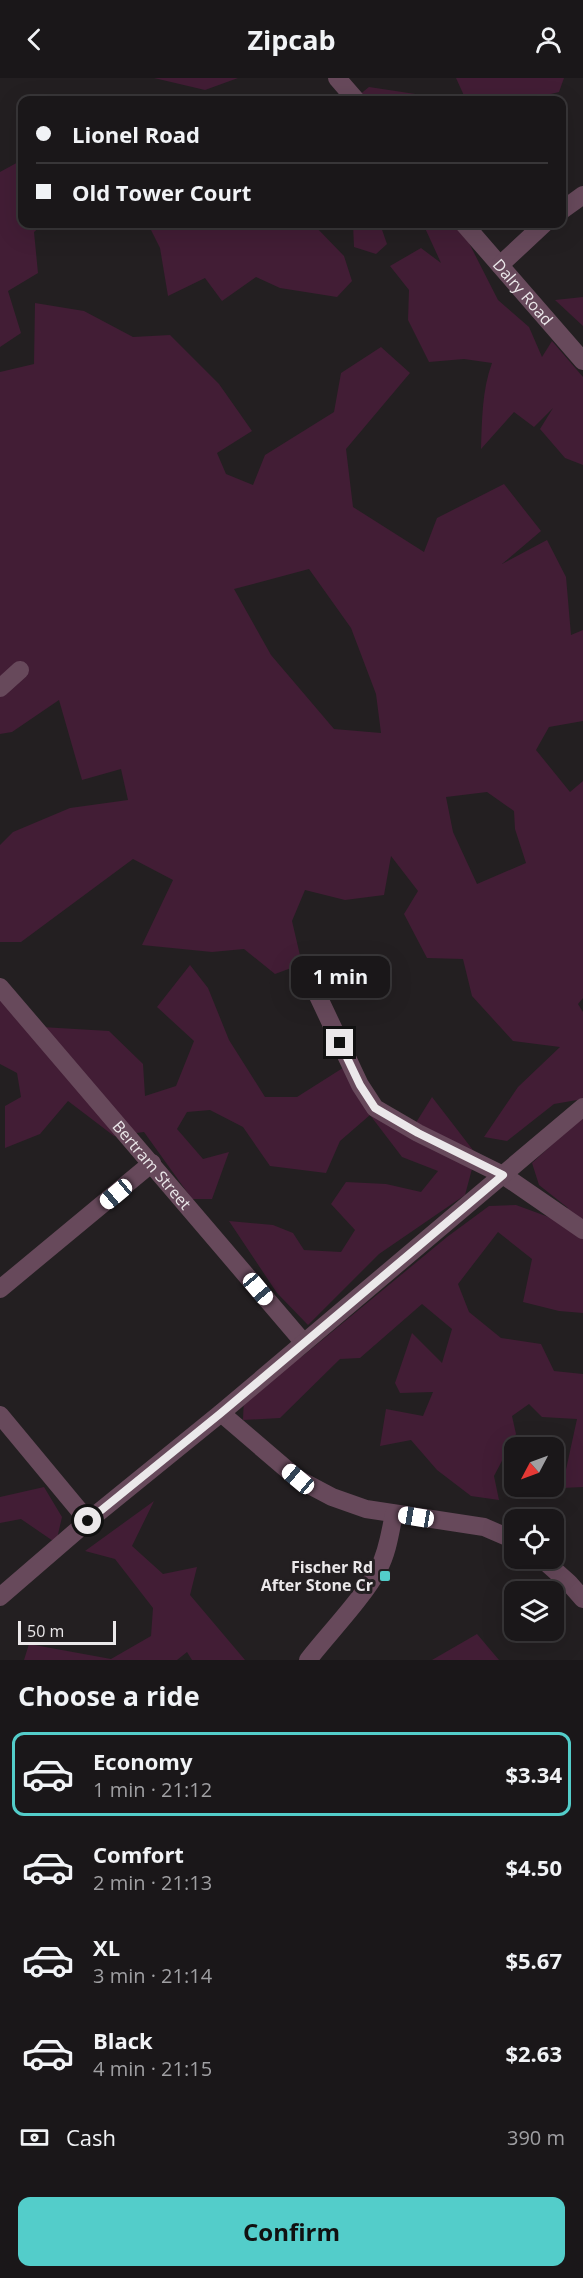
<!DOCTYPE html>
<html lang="en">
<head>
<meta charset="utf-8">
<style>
  :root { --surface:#1a1719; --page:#232022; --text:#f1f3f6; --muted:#9f9fa2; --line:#383638; --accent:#53cdca }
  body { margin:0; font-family:"Open Sans",sans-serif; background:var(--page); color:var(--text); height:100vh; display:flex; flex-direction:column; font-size:22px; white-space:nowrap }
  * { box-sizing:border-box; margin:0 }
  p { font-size:20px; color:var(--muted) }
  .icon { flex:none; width:33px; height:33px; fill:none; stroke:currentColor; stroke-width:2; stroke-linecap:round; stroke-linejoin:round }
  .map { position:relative; height:1582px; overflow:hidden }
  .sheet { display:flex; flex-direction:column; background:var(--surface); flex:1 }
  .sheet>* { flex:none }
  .hud { position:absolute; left:18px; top:18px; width:548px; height:132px; border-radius:12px; box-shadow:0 6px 24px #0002,0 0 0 2px var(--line); display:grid; align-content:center; height:132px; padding:0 18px; background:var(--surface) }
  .needle { width:39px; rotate:229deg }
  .controls { position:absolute; left:504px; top:1359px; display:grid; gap:12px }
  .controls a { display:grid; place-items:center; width:60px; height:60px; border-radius:12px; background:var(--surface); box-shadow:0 6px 24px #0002,0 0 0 2px var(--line); font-size:30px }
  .scale { position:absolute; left:18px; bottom:15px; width:98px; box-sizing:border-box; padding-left:6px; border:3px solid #ebe8ea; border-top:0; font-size:16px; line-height:21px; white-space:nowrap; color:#ebe8ea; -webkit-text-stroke:4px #231f21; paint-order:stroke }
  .end { position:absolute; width:27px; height:27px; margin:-14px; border:8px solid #ebe8ea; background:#111; box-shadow:0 0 0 3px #111 }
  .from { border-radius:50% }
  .bubble { position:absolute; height:42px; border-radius:12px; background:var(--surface); box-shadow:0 6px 24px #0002,0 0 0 2px var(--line); font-size:20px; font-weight:700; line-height:42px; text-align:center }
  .car { position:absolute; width:18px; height:36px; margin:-18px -9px; border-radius:8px; box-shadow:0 0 4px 2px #0007; background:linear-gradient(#fff 24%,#345 0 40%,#fff 0 76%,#345 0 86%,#fff 0) }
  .hud b { display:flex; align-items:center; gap:21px; height:57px; font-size:22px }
  .hud b+b { border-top:2px solid var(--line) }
  .hud i { width:15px; height:15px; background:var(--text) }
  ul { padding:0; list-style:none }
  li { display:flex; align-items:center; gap:18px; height:84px; margin:0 12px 9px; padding:0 6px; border:3px solid transparent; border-radius:12px }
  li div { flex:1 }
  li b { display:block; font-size:22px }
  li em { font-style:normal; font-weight:700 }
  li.selected { border-color:var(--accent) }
  li>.icon { width:54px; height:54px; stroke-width:1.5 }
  h2 { padding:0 18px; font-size:27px; line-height:72px }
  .pay { display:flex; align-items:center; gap:15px; height:66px; padding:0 18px; font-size:22px }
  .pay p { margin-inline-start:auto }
  .cta { display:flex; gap:12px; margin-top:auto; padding:12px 18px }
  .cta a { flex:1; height:69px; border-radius:12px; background:var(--accent); color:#111; font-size:24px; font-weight:700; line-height:69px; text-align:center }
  header { display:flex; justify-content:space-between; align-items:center; height:78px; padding:0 18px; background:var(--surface); font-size:27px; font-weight:700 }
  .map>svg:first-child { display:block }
</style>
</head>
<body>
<header><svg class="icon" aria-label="back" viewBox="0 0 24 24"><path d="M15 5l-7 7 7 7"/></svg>Zipcab<svg class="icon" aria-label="person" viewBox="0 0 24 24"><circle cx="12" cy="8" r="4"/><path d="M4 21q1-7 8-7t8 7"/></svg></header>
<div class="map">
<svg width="583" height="1582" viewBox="0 0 583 1582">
  <rect width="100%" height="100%" fill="#231f21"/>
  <g fill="#421d35" fill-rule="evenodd">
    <polygon points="154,0 238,0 205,12"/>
    <polygon points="456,0 564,0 559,14 526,22 466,22"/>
    <polygon points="369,9 422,17 428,22 353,22"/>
    <polygon points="22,82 22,146 43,146 34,154 38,195 8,213 21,255 0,269 0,94"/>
    <polygon points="148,146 313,146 344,178 352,203 337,219 280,210 256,199 222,223 205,200 168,218 160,170"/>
    <polygon points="353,146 380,146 387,166 376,176 354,169"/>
    <path d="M 414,146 L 453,146 L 469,165 L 498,222 L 529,249 L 542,279 L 552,263 L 583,299 L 583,387 L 565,380 L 540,351 L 553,330 L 534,349 L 514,334 L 481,371 C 482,342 482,312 492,285 L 464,281 L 429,284 L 408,242 L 409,212 L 390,188 L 421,170 L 441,185 L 425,150 Z"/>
    <polygon points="583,219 583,248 555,222"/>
    <path d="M 35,225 L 84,233 L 133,259 L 170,257 L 219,306 L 252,353 L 217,375 L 226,396 L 253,407 L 265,377 L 334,334 L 341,295 L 381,269 L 410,295 L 346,371 L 353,429 L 424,474 L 437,440 L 504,406 L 541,453 L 502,486 L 547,462 L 566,499 L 571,557 L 583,552 L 583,643 L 549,649 L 536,672 L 570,714 L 583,703 L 583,920 L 578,926 L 583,934 L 583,1021 L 554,1026 L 507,1063 L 484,1059 L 518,1009 L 560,969 L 513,963 L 472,918 L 463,881 L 427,880 L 404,836 L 418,813 L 391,778 L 384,817 L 345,822 L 305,812 L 292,843 L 302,886 L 275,896 L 244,871 L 212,874 L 142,867 L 173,802 L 133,781 L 21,864 L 0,864 L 0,767 L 13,754 L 70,730 L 128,722 L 121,691 L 82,702 L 59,622 L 12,654 L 0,656 L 0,294 L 34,286 ZM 309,491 L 351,550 L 376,616 L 381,655 L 334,651 L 271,577 L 234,511 ZM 487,714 L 514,733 L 515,751 L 526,785 L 477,806 L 453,754 L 446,719 Z"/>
    <polygon points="190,887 208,910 229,962 265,1019 297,1019 357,981 367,1027 412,1051 432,1019 476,1076 465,1117 379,1176 308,1247 277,1215 229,1143 273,1147 293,1155 304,1172 341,1174 355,1152 331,1126 346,1104 386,1106 421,1114 438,1093 402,1079 370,1037 340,1063 326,1095 270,1088 243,1049 210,1032 187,1034 177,1051 203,1081 229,1074 212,1121 192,1121 144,1054 114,1058 68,1023 40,1056 5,1070 5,1028 21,1019 17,995 0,986 0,920 25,948 109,953 143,986 145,1018 176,1008 194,963 157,929"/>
    <polygon points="583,1038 583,1235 559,1233 523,1224 532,1181 498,1154 458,1206 469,1234 501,1260 541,1266 554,1293 583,1296 583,1409 562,1410 577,1341 542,1339 529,1326 512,1338 516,1356 494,1398 499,1422 471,1418 437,1392 411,1362 380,1368 386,1331 423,1338 433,1314 400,1315 395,1305 412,1255 442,1285 452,1251 422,1226 360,1280 340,1281 280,1340 243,1342 244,1317 304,1277 447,1159 489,1128 516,1127 554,1141 568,1130 539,1107 532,1085"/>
    <polygon points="44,1409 62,1439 56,1465 21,1441 0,1445 0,1419"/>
    <polygon points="154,1423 132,1468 163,1496 197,1489 190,1517 245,1582 192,1582 187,1574 177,1582 24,1582 29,1566 111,1581 151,1558 153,1530 115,1481 85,1473"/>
    <polygon points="477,1556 499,1582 432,1582"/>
  </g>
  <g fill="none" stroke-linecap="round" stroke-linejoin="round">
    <g stroke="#67495b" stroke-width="18">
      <polyline points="337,0 356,22"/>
      <polyline points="561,133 583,117"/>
      <path id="s1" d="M 464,146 L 583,283"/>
      <polyline points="500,187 544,146"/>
      <polyline points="0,610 20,592"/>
      <polyline points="310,901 360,1007 375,1030 418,1055 503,1097 583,1152"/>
      <path id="s2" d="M 0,909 L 304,1265"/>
      <polyline points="0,1211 152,1085"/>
      <polyline points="221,1335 298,1401 332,1419 366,1431 484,1449 514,1462"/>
      <polyline points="0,1337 88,1443"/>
      <polyline points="541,1480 569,1505 583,1521"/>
      <polyline points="0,1519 88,1443 221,1335 583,1029"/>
      <path d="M 308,1582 C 329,1555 364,1519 379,1490 C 388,1473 390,1454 394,1436"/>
    </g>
  </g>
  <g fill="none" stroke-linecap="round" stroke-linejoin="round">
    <polyline stroke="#ebe8ea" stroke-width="8" points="88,1443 221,1335 503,1097 418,1055 375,1030 360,1007 340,965"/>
  </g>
  <rect fill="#53cdca" stroke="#231f21" stroke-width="2" x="379" y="1492" width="12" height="12" rx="3"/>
  <g text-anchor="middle" stroke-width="6" stroke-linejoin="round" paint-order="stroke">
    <g font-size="16" fill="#ebe8ea" stroke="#231f21">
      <text dy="6" stroke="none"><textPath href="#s1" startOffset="90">Dalry Road</textPath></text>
      <text dy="6" stroke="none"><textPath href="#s2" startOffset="234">Bertram Street</textPath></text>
    </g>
    <g font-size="16" font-weight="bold" fill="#ebe8ea" stroke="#231f21" text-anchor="end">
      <text x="373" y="1495">Fischer Rd<tspan x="373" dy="18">After Stone Cr</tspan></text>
    </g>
  </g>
</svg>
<div class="controls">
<a><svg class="needle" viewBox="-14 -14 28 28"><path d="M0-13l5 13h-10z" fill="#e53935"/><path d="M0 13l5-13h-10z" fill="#9f9fa2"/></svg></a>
<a><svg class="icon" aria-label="locate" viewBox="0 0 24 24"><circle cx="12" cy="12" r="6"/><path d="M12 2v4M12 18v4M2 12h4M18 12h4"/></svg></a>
<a><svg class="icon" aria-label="layers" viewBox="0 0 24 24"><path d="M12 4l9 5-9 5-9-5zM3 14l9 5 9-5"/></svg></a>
</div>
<div class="scale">50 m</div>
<i class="end from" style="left:88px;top:1443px"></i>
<i class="end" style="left:340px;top:965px"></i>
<div class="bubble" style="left:291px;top:878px;width:99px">1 min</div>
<i class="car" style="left:116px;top:1116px;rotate:230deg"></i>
<i class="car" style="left:258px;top:1211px;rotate:140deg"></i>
<i class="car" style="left:298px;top:1401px;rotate:310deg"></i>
<i class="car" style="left:416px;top:1439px;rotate:279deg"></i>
<div class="hud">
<b><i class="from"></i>Lionel Road</b>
<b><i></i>Old Tower Court</b>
</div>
</div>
<section class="sheet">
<h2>Choose a ride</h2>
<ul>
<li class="selected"><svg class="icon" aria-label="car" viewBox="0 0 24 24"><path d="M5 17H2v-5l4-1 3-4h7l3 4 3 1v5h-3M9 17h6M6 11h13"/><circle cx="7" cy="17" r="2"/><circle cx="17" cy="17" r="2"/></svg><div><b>Economy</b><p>1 min · 21:12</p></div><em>$3.34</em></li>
<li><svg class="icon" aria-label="car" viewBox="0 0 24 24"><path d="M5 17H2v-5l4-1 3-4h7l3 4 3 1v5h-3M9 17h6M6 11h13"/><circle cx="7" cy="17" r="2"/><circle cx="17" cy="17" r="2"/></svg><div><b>Comfort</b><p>2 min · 21:13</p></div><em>$4.50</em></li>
<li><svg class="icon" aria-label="car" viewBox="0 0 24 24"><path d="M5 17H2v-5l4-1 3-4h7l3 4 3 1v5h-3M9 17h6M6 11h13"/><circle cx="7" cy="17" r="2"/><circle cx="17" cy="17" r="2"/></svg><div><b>XL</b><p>3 min · 21:14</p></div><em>$5.67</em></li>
<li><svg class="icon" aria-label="car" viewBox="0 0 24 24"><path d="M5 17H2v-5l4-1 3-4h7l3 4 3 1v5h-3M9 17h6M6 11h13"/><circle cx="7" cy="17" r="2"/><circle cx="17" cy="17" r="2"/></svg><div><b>Black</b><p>4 min · 21:15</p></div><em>$2.63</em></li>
</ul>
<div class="pay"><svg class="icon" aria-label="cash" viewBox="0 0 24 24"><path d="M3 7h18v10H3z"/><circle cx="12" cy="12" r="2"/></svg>Cash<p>390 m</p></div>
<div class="cta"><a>Confirm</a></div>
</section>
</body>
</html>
